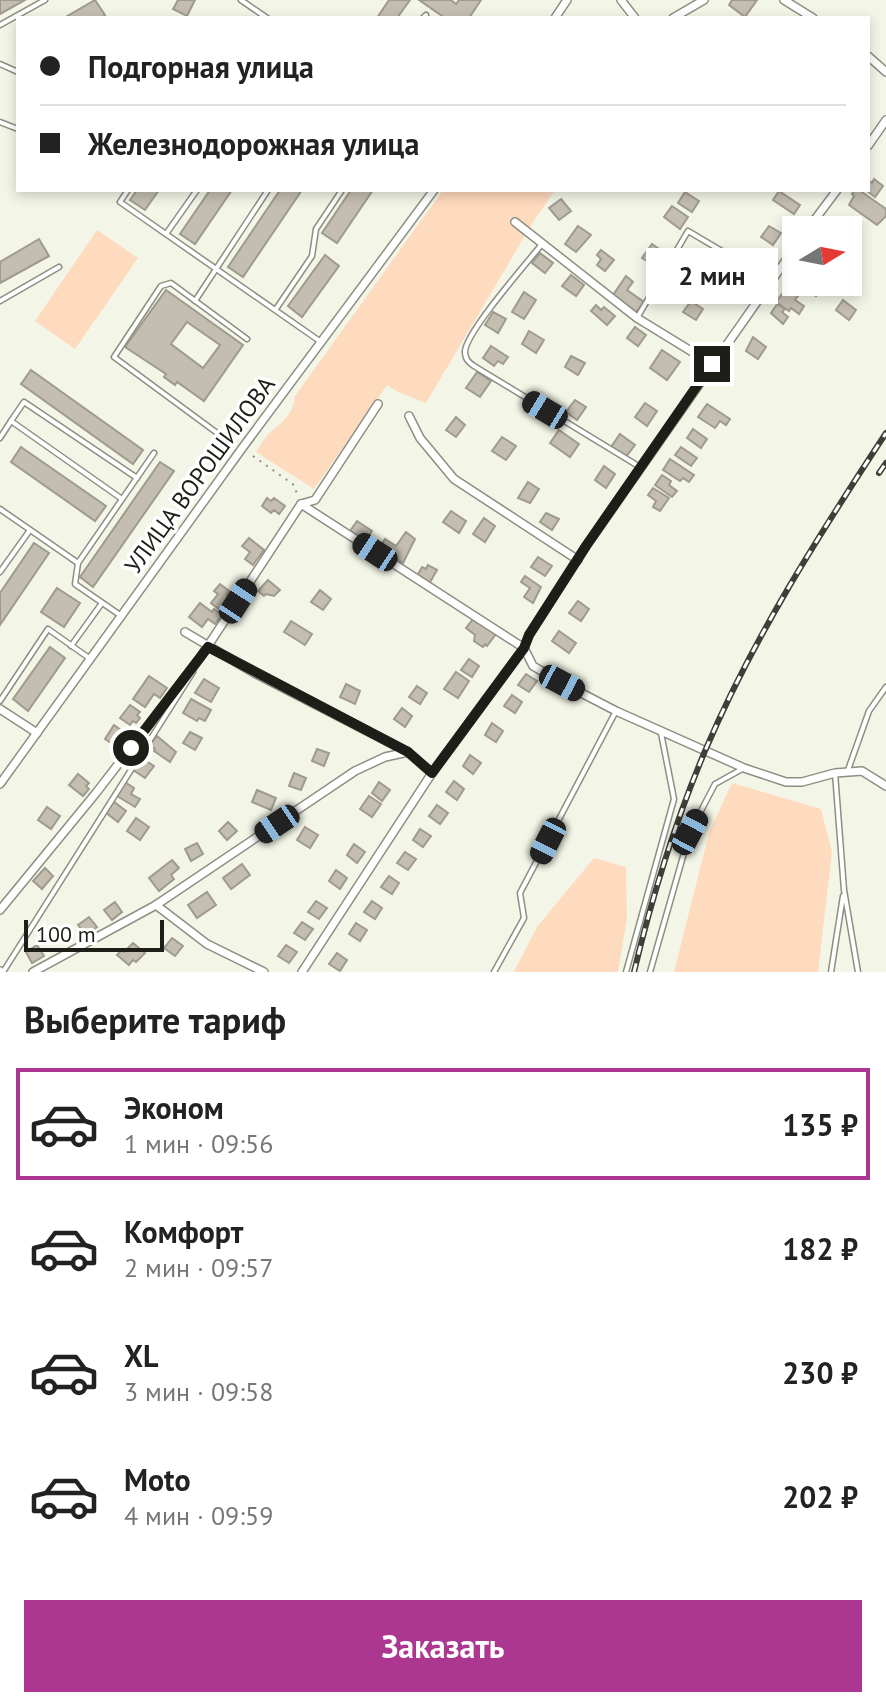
<!DOCTYPE html>
<html lang="ru">
<head>
<meta charset="utf-8">
<style>
  :root { --surface:#fff; --page:#f6f6f6; --text:#222; --muted:#767676; --line:#e0e0e0; --accent:#ab3791 }
  body { margin:0; font-family:"PT Sans",sans-serif; background:var(--page); color:var(--text); height:100vh; display:flex; flex-direction:column; font-size:30px; white-space:nowrap }
  * { box-sizing:border-box; margin:0 }
  p { font-size:26px; color:var(--muted) }
  .icon { flex:none; width:44px; height:44px; fill:none; stroke:currentColor; stroke-width:2; stroke-linecap:round; stroke-linejoin:round }
  .map { position:relative; height:972px; overflow:hidden }
  .drawer { display:flex; flex-direction:column; background:var(--surface); flex:1 }
  .drawer>* { flex:none }
  .banner { position:absolute; left:16px; top:16px; width:854px; height:176px; border-radius:0px; box-shadow:0 4px 12px #0003; display:grid; align-content:center; height:176px; padding:0 24px; background:var(--surface) }
  .needle { width:52px; rotate:80deg }
  .tools { position:absolute; left:782px; top:216px; display:grid; gap:16px }
  .tools a { display:grid; place-items:center; width:80px; height:80px; border-radius:0px; background:var(--surface); box-shadow:0 4px 12px #0003; font-size:40px }
  .scale { position:absolute; left:24px; bottom:20px; width:140px; box-sizing:border-box; padding-left:8px; border:4px solid #1e1e19; border-top:0; font-size:22px; line-height:28px; white-space:nowrap; color:#1e1e19; -webkit-text-stroke:6px #fff; paint-order:stroke }
  .end { position:absolute; width:36px; height:36px; margin:-18px; border:10px solid #1e1e19; background:#fff; box-shadow:0 0 0 4px #fff }
  .from { border-radius:50% }
  .bubble { position:absolute; height:56px; border-radius:0px; background:var(--surface); box-shadow:0 4px 12px #0003; font-size:26px; font-weight:700; line-height:56px; text-align:center }
  .car { position:absolute; width:24px; height:48px; margin:-24px -12px; border-radius:10px; box-shadow:0 0 6px 2px #0007; background:linear-gradient(#222 24%,#8ab4d8 0 40%,#222 0 76%,#8ab4d8 0 86%,#222 0) }
  .banner b { display:flex; align-items:center; gap:28px; height:76px; font-size:30px }
  .banner b+b { border-top:2px solid var(--line) }
  .banner i { width:20px; height:20px; background:var(--text) }
  ul { padding:0; list-style:none }
  li { display:flex; align-items:center; gap:24px; height:112px; margin:0 16px 12px; padding:0 8px; border:4px solid transparent; border-radius:0px }
  li div { flex:1 }
  li b { display:block; font-size:30px }
  li em { font-style:normal; font-weight:700 }
  li.on { border-color:var(--accent) }
  li>.icon { width:72px; height:72px; stroke-width:1.5 }
  h2 { padding:0 24px; font-size:36px; line-height:96px }
  .button { display:flex; gap:16px; margin-top:auto; padding:16px 24px }
  .button a { flex:1; height:92px; border-radius:0px; background:var(--accent); color:#fff; font-size:32px; font-weight:700; line-height:92px; text-align:center }
  .map>svg:first-child { display:block }
</style>
</head>
<body>
<div class="map">
<svg width="886" height="972" viewBox="0 0 886 972">
  <rect width="100%" height="100%" fill="#f3f6e7"/>
  <g fill="#fedabe">
    <path d="M 443,190 L 555,190 L 533,222 L 426,403 L 398,392 L 387,385 L 314,489 L 256,452 C 261,445 266,435 273,430 C 285,420 293,413 295,396 Z"/>
    <polygon points="97,230 138,258 75,349 35,321"/>
    <polygon points="732,783 821,809 832,852 818,972 674,972 709,833"/>
    <polygon points="594,858 626,867 627,918 618,972 514,972 537,927"/>
  </g>
  <g fill="#c4beb1" stroke="#a09a8e" stroke-width="2" fill-rule="evenodd">
    <polygon points="0,0 25,0 0,14"/>
    <polygon points="95,0 105,15 101,18 64,18"/>
    <polygon points="178,0 195,0 187,16 173,9"/>
    <polygon points="389,0 410,0 397,18 377,18"/>
    <polygon points="419,0 451,0 456,4 459,0 481,0 469,18 445,18"/>
    <polygon points="732,0 757,0 745,17 729,5"/>
    <polygon points="874,179 883,186 875,197 866,190 868,180 872,183"/>
    <polygon points="137,190 159,190 145,210 130,200"/>
    <polygon points="210,190 232,190 195,244 180,234"/>
    <polygon points="280,190 302,190 243,277 228,267"/>
    <polygon points="351,190 373,190 337,243 322,233"/>
    <polygon points="855,190 859,190 886,209 886,216 877,225 849,205 854,196 852,194"/>
    <polygon points="779,191 800,205 794,214 773,200"/>
    <polygon points="685,192 699,201 692,212 678,203"/>
    <polygon points="561,199 571,211 559,220 549,208"/>
    <polygon points="672,206 688,217 680,229 664,217"/>
    <polygon points="578,226 591,235 576,252 565,244"/>
    <polygon points="769,226 781,233 773,245 761,237"/>
    <polygon points="39,239 49,256 0,283 0,262"/>
    <polygon points="652,244 659,249 657,251 661,254 653,265 642,258"/>
    <polygon points="601,250 614,260 605,271 597,265 601,259 597,255"/>
    <polygon points="540,253 553,263 545,273 532,263"/>
    <polygon points="680,254 690,261 681,274 674,269"/>
    <polygon points="325,255 339,266 302,317 288,306"/>
    <polygon points="571,275 584,285 576,296 562,286"/>
    <polygon points="626,276 633,282 627,290 644,302 636,312 613,295"/>
    <polygon points="799,282 816,282 823,287 816,296"/>
    <polygon points="789,285 800,293 795,300 804,306 799,314 791,308 789,311 776,302"/>
    <path d="M 166,290 L 243,345 L 204,401 L 177,382 L 175,385 L 164,377 L 166,374 L 125,347 ZM 187,322 L 220,345 L 203,368 L 171,344 Z"/>
    <polygon points="524,292 536,300 524,319 512,312"/>
    <polygon points="843,300 856,310 849,320 836,310"/>
    <polygon points="691,301 703,309 696,320 683,312"/>
    <polygon points="777,304 785,309 782,312 788,317 783,324 771,313"/>
    <polygon points="596,305 601,310 604,307 615,316 607,325 591,311"/>
    <polygon points="493,312 506,319 498,333 485,325"/>
    <polygon points="635,327 646,335 638,346 627,338"/>
    <polygon points="529,331 544,340 536,353 522,344"/>
    <polygon points="753,337 766,347 758,359 746,351"/>
    <polygon points="491,346 508,357 503,364 498,361 494,366 483,358"/>
    <polygon points="662,350 680,362 667,380 650,368"/>
    <polygon points="571,356 585,363 578,375 565,367"/>
    <polygon points="31,370 143,450 133,464 21,384"/>
    <polygon points="477,372 491,381 480,397 466,388"/>
    <polygon points="575,400 586,407 577,420 566,412"/>
    <polygon points="645,403 657,411 647,426 635,417"/>
    <polygon points="707,404 730,419 726,425 720,421 715,428 698,417"/>
    <polygon points="456,417 465,425 456,437 446,430"/>
    <polygon points="693,429 707,439 701,448 687,438"/>
    <polygon points="559,430 579,444 570,457 550,443"/>
    <polygon points="620,434 635,445 625,458 611,447"/>
    <polygon points="502,437 516,446 506,460 492,451"/>
    <polygon points="21,447 106,506 95,521 11,462"/>
    <polygon points="681,447 697,458 691,466 675,455"/>
    <polygon points="670,459 694,475 689,482 683,478 680,481 663,470"/>
    <polygon points="160,462 174,471 93,587 80,577"/>
    <polygon points="604,466 615,474 606,488 595,480"/>
    <polygon points="662,475 671,481 669,485 677,491 672,497 655,485"/>
    <polygon points="528,482 539,489 530,503 518,498"/>
    <polygon points="653,488 669,498 660,511 653,507 656,501 648,495"/>
    <polygon points="267,498 271,501 274,498 285,506 279,514 274,510 271,513 262,506"/>
    <polygon points="451,511 466,521 459,533 443,522"/>
    <polygon points="546,513 559,519 552,530 540,522"/>
    <polygon points="484,518 495,526 485,542 473,534"/>
    <polygon points="357,521 372,531 365,541 350,531"/>
    <polygon points="406,532 415,539 403,563 380,547 385,539 396,546"/>
    <polygon points="249,538 264,550 253,565 245,559 250,552 242,546"/>
    <polygon points="34,543 49,553 0,625 0,593"/>
    <polygon points="538,557 552,566 545,576 531,567"/>
    <polygon points="428,565 437,570 429,584 417,576 422,567 426,569"/>
    <polygon points="525,576 541,587 533,603 524,597 530,588 521,582"/>
    <polygon points="268,580 280,590 274,596 266,594 264,596 258,591"/>
    <polygon points="220,584 229,591 227,594 230,596 220,610 211,603 218,594 214,591"/>
    <polygon points="57,588 80,603 64,627 41,612"/>
    <polygon points="320,590 331,599 323,610 311,602"/>
    <polygon points="578,601 589,609 581,621 569,613"/>
    <polygon points="200,603 212,612 214,609 222,615 215,624 208,619 202,627 189,617"/>
    <polygon points="473,619 496,634 487,646 485,644 483,647 474,641 475,635 466,628"/>
    <polygon points="291,621 312,634 305,645 284,632"/>
    <polygon points="559,631 576,643 569,653 552,641"/>
    <polygon points="50,647 65,658 28,711 13,699"/>
    <polygon points="469,659 479,666 472,677 461,670"/>
    <polygon points="456,672 469,681 458,698 444,689"/>
    <polygon points="526,674 537,681 529,692 518,685"/>
    <polygon points="149,676 167,688 160,698 154,694 145,707 133,699"/>
    <polygon points="204,679 219,688 211,702 195,693"/>
    <polygon points="346,684 360,691 355,704 340,697"/>
    <polygon points="417,686 427,693 420,704 409,697"/>
    <polygon points="512,695 522,702 515,713 504,706"/>
    <polygon points="191,699 211,710 205,721 199,718 197,721 183,713"/>
    <polygon points="130,705 140,712 137,715 140,718 136,723 133,721 130,725 120,718"/>
    <polygon points="402,708 412,716 405,727 394,719"/>
    <polygon points="492,723 503,731 496,742 485,735"/>
    <polygon points="114,725 125,733 115,746 105,739"/>
    <polygon points="190,732 202,738 195,750 183,743"/>
    <polygon points="157,736 176,752 170,762 154,751 155,749 150,745"/>
    <polygon points="317,749 329,753 324,766 312,761"/>
    <polygon points="470,755 481,763 473,774 463,766"/>
    <polygon points="141,758 154,766 145,778 133,770"/>
    <polygon points="294,773 306,778 301,790 289,786"/>
    <polygon points="78,774 89,783 86,786 89,789 83,796 69,785"/>
    <polygon points="454,781 464,789 457,800 446,792"/>
    <polygon points="125,782 134,788 131,794 140,799 135,807 117,796"/>
    <polygon points="379,782 390,790 382,801 372,793"/>
    <polygon points="257,790 276,798 271,810 252,802"/>
    <polygon points="369,796 381,804 372,817 360,809"/>
    <polygon points="113,801 126,811 118,822 105,812"/>
    <polygon points="437,805 448,813 440,824 429,816"/>
    <polygon points="47,807 60,816 51,829 38,820"/>
    <polygon points="136,818 149,827 140,840 127,831"/>
    <polygon points="228,822 237,831 227,840 219,831"/>
    <polygon points="305,827 318,835 310,848 297,840"/>
    <polygon points="420,829 431,836 423,847 413,840"/>
    <polygon points="197,843 203,854 191,861 185,849"/>
    <polygon points="354,844 365,852 357,863 347,855"/>
    <polygon points="405,852 416,859 408,870 397,863"/>
    <polygon points="172,860 179,868 171,875 174,879 159,891 149,878"/>
    <polygon points="242,864 250,875 231,889 223,878"/>
    <polygon points="45,868 53,876 42,889 33,881"/>
    <polygon points="336,870 347,878 340,889 329,881"/>
    <polygon points="389,876 399,883 392,894 381,887"/>
    <polygon points="207,892 216,905 197,918 188,905"/>
    <polygon points="316,901 327,908 319,919 308,912"/>
    <polygon points="372,901 382,908 375,919 364,912"/>
    <polygon points="115,902 122,912 112,920 104,910"/>
    <polygon points="89,917 97,927 86,935 78,925"/>
    <polygon points="302,922 313,929 305,940 294,933"/>
    <polygon points="356,923 367,930 360,941 349,934"/>
    <polygon points="172,938 183,946 175,956 164,948"/>
    <polygon points="133,943 145,953 136,962 133,960 129,965 117,955 122,950 124,952"/>
    <polygon points="37,945 44,956 32,963 26,952"/>
    <polygon points="286,945 297,952 289,963 278,956"/>
    <polygon points="337,953 347,960 340,971 329,964"/>
  </g>
  <g fill="none" stroke-linecap="round" stroke-linejoin="round">
    <defs>
      <g id="lane">
        <polyline points="241,0 267,18"/>
        <polyline points="423,18 426,15"/>
        <polyline points="0,25 45,0"/>
        <polyline points="0,64 18,72"/>
        <polyline points="0,122 18,129"/>
        <polyline points="128,190 120,202 321,342"/>
        <polyline points="166,234 197,190"/>
        <path d="M 542,244 C 526,264 467,331 465,351 C 465,359 468,362 474,366 L 640,467"/>
        <polyline points="0,301 59,267"/>
        <polyline points="195,301 268,190"/>
        <polyline points="276,309 312,256 316,229 342,190"/>
        <polyline points="637,318 688,231 771,280"/>
        <polyline points="11,421 24,402 137,478"/>
        <polyline points="0,438 11,421 122,499"/>
        <polyline points="228,441 114,357 161,286 171,283 247,339"/>
        <polyline points="0,509 78,563"/>
        <polyline points="0,572 30,530"/>
        <polyline points="120,615 75,584 78,563 154,453"/>
        <polyline points="71,646 102,603"/>
        <polyline points="0,701 48,629 89,658"/>
        <polyline points="848,770 869,711 886,687"/>
        <polyline points="835,773 844,890 858,972"/>
        <polyline points="3,972 193,672"/>
        <polyline points="494,972 524,918 520,893 616,711"/>
        <polyline points="626,972 674,799 661,733"/>
        <polyline points="650,972 690,832 715,784 744,768"/>
        <polyline points="831,972 843,896"/>
      </g>
      <g id="street">
        <polyline points="621,0 635,18"/>
        <polyline points="784,0 813,18"/>
        <polyline points="555,18 567,0"/>
        <polyline points="673,18 704,0"/>
        <polyline points="868,56 886,72"/>
        <polyline points="868,146 886,120"/>
        <polyline points="515,222 637,318 712,364"/>
        <polyline points="807,230 837,190"/>
        <polyline points="409,416 420,438 454,479 578,560"/>
        <polyline points="301,504 524,648 533,666 562,683 616,711 744,768 786,782 802,782 835,773 862,771 886,786"/>
        <polyline points="185,632 256,674 408,752 432,773"/>
        <polyline points="0,709 37,733"/>
        <polyline points="0,784 243,447 434,190"/>
        <polyline points="156,905 207,944 264,972"/>
        <polyline points="0,910 96,793 200,658 301,504 315,500 378,404"/>
        <polyline points="0,971 1,972"/>
        <polyline points="33,972 156,905 355,771 385,757 408,752"/>
        <polyline points="302,972 432,773 524,648 529,635 586,546 796,246"/>
      </g>
    </defs>
    <use href="#lane" stroke="#8d8f82" stroke-width="7"/>
    <use href="#street" stroke="#8d8f82" stroke-width="10"/>
    <polyline stroke="#8e9086" stroke-width="2" stroke-dasharray="2 6" stroke-linecap="butt" points="253,456 294,485 298,497"/>
    <use href="#lane" stroke="#fff" stroke-width="4"/>
    <use href="#street" stroke="#fff" stroke-width="7"/>
    <defs>
      <g id="rail">
        <polyline points="879,473 886,463"/>
        <path d="M 634,972 C 652,897 675,822 705,751 C 753,638 819,535 886,433"/>
      </g>
    </defs>
    <use href="#rail" stroke="#3e3f38" stroke-width="6"/>
    <use href="#rail" stroke="#fff" stroke-width="3" stroke-dasharray="9" stroke-linecap="butt"/>
  </g>
  <g fill="none" stroke-linecap="round" stroke-linejoin="round">
    <polyline stroke="#1e1e19" stroke-width="10" points="131,748 208,647 408,752 432,773 524,648 529,635 586,546 712,364"/>
  </g>
  <g text-anchor="middle" stroke-width="7" stroke-linejoin="round" paint-order="stroke">
    <g font-size="24" fill="#1e1e19" stroke="#fff">
      <text transform="translate(200 475) rotate(-54)" y="8">УЛИЦА ВОРОШИЛОВА</text>
    </g>
  </g>
</svg>
<div class="tools">
<a><svg class="needle" viewBox="-14 -14 28 28"><path d="M0-13l5 13h-10z" fill="#e53935"/><path d="M0 13l5-13h-10z" fill="#767676"/></svg></a>
</div>
<div class="scale">100 m</div>
<i class="end from" style="left:131px;top:748px"></i>
<i class="end" style="left:712px;top:364px"></i>
<div class="bubble" style="left:646px;top:248px;width:132px">2 мин</div>
<i class="car" style="left:545px;top:410px;rotate:301deg"></i>
<i class="car" style="left:375px;top:552px;rotate:303deg"></i>
<i class="car" style="left:238px;top:601px;rotate:33deg"></i>
<i class="car" style="left:562px;top:683px;rotate:118deg"></i>
<i class="car" style="left:277px;top:824px;rotate:236deg"></i>
<i class="car" style="left:690px;top:832px;rotate:28deg"></i>
<i class="car" style="left:548px;top:841px;rotate:207deg"></i>
<div class="banner">
<b><i class="from"></i>Подгорная улица</b>
<b><i></i>Железнодорожная улица</b>
</div>
</div>
<section class="drawer">
<h2>Выберите тариф</h2>
<ul>
<li class="on"><svg class="icon" aria-label="car" viewBox="0 0 24 24"><path d="M5 17H2v-5l4-1 3-4h7l3 4 3 1v5h-3M9 17h6M6 11h13"/><circle cx="7" cy="17" r="2"/><circle cx="17" cy="17" r="2"/></svg><div><b>Эконом</b><p>1 мин · 09:56</p></div><em>135 ₽</em></li>
<li><svg class="icon" aria-label="car" viewBox="0 0 24 24"><path d="M5 17H2v-5l4-1 3-4h7l3 4 3 1v5h-3M9 17h6M6 11h13"/><circle cx="7" cy="17" r="2"/><circle cx="17" cy="17" r="2"/></svg><div><b>Комфорт</b><p>2 мин · 09:57</p></div><em>182 ₽</em></li>
<li><svg class="icon" aria-label="car" viewBox="0 0 24 24"><path d="M5 17H2v-5l4-1 3-4h7l3 4 3 1v5h-3M9 17h6M6 11h13"/><circle cx="7" cy="17" r="2"/><circle cx="17" cy="17" r="2"/></svg><div><b>XL</b><p>3 мин · 09:58</p></div><em>230 ₽</em></li>
<li><svg class="icon" aria-label="car" viewBox="0 0 24 24"><path d="M5 17H2v-5l4-1 3-4h7l3 4 3 1v5h-3M9 17h6M6 11h13"/><circle cx="7" cy="17" r="2"/><circle cx="17" cy="17" r="2"/></svg><div><b>Moto</b><p>4 мин · 09:59</p></div><em>202 ₽</em></li>
</ul>
<div class="button"><a>Заказать</a></div>
</section>
</body>
</html>
